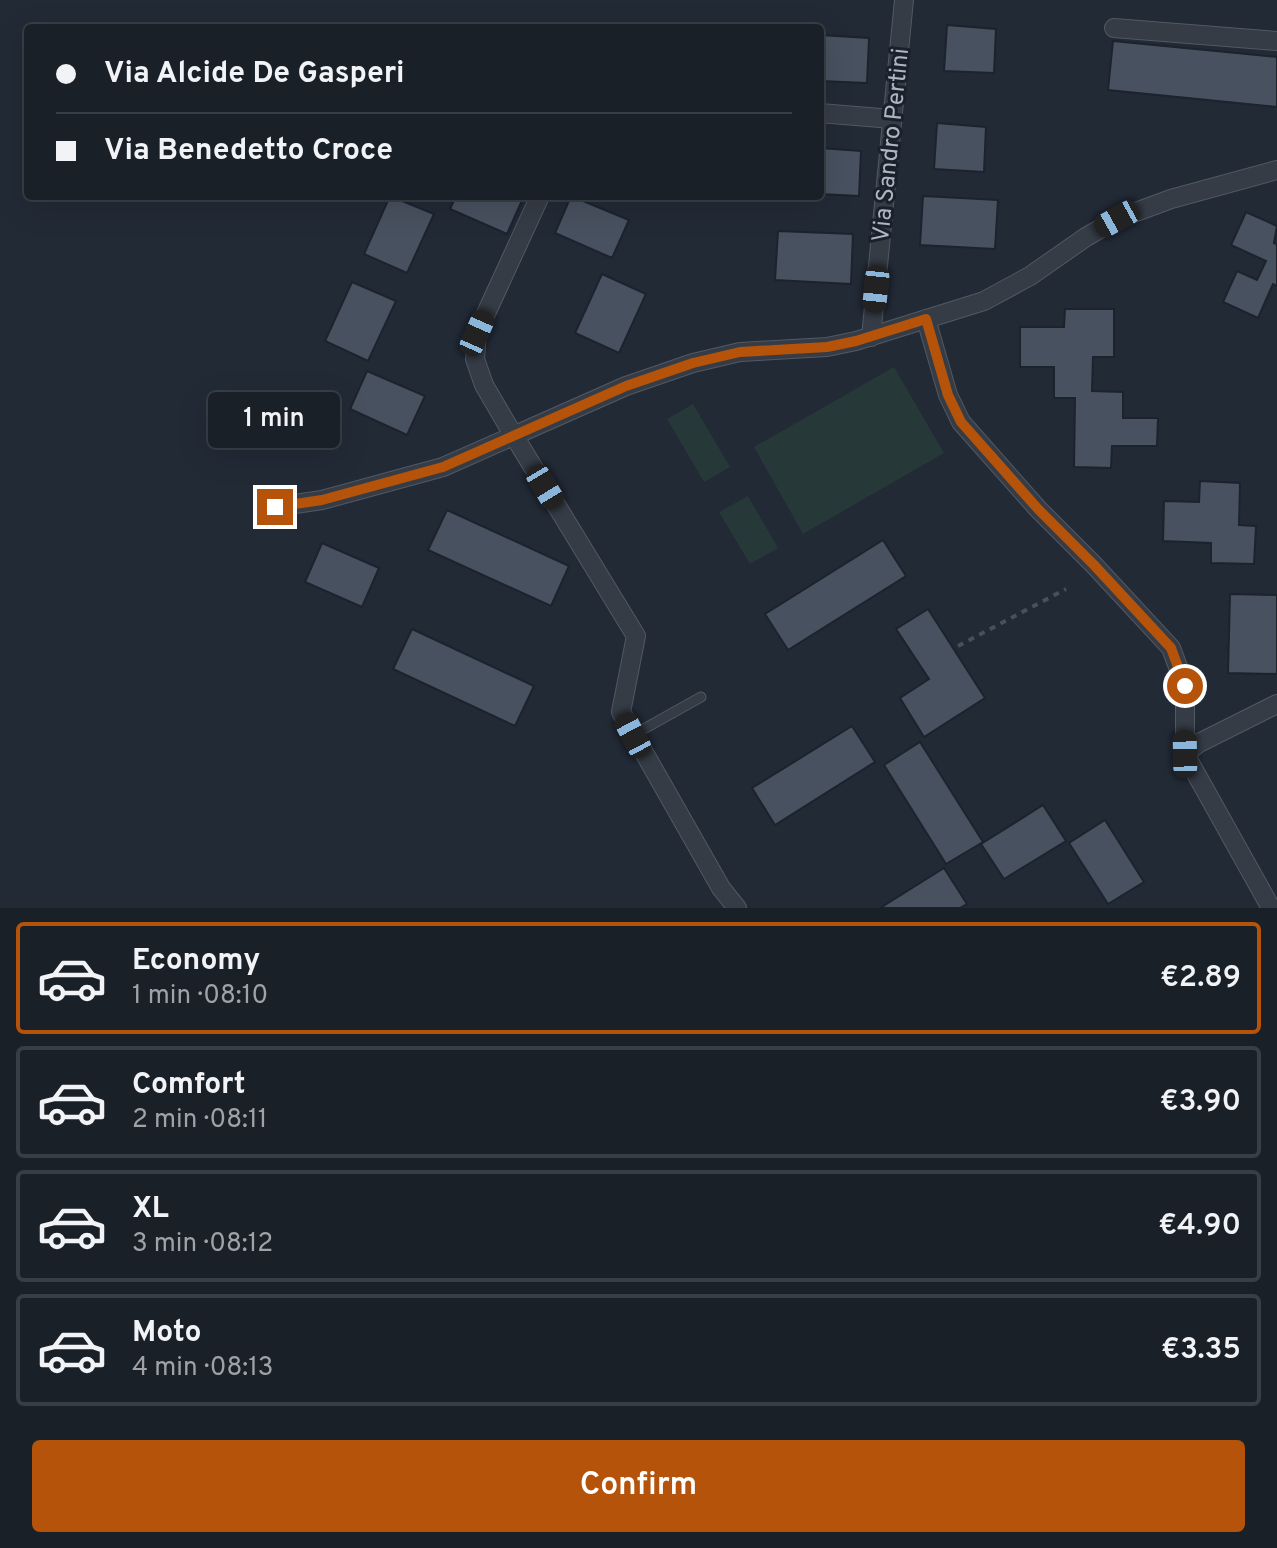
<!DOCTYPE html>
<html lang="en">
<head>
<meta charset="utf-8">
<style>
  :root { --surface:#1a2028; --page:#272d34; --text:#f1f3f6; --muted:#9fa3a8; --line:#383e45; --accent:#b45309 }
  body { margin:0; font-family:Overpass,sans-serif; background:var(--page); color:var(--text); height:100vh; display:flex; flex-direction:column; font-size:30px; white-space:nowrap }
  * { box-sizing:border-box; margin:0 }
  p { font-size:26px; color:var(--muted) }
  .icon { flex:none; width:44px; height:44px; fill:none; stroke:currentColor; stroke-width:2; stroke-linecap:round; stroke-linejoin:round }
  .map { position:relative; height:908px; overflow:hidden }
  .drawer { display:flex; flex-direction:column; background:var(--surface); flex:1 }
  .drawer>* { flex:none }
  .hud { position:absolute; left:24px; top:24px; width:800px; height:176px; border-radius:8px; box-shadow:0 8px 32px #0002,0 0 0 2px var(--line); display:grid; align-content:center; height:176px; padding:0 32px; background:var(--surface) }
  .end { position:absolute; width:36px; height:36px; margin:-18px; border:10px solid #b45309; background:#fff; box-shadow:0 0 0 4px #fff }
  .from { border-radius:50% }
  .bubble { position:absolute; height:56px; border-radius:8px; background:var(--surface); box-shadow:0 8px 32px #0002,0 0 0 2px var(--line); font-size:26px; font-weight:600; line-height:56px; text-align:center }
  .car { position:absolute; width:24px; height:48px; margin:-24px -12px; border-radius:10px; box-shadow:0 0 6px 2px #0007; background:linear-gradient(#222 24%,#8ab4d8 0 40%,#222 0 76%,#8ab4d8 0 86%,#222 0) }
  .hud b { display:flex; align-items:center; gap:28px; height:76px; font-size:30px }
  .hud b+b { border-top:2px solid var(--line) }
  .hud i { width:20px; height:20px; background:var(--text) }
  ul { padding:14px 0 0; list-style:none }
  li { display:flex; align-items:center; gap:24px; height:112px; margin:0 16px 12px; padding:0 16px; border:4px solid var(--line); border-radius:8px }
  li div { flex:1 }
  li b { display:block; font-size:30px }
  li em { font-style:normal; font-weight:600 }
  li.selected { border-color:var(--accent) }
  li>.icon { width:72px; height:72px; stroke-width:1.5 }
  .action { display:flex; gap:16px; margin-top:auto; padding:16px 32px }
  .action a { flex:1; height:92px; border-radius:8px; background:var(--accent); color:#fff; font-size:32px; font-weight:600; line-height:92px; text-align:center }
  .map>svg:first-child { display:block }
</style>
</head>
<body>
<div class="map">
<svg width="1277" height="908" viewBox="0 0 1277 908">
  <rect width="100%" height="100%" fill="#222a36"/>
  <g fill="#273839">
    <polygon points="894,367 944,453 803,534 754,447"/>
    <polygon points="693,404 730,467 704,482 667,419"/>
    <polygon points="748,496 778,548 750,564 719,512"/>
  </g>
  <g fill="#48515f" stroke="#1c232d" stroke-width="2">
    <polygon points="947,25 996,29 994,73 944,71"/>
    <polygon points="820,35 869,38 867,83 820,81"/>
    <polygon points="1113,41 1277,57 1277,107 1108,90"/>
    <polygon points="937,123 986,127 984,172 934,169"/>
    <polygon points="820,148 861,151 859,196 820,194"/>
    <polygon points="390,196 434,214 407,273 364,254"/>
    <polygon points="456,196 524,196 507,234 450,209"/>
    <polygon points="571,196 629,220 612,258 555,233"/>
    <polygon points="923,196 998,200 995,249 920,245"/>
    <polygon points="1246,212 1277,226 1274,243 1277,244 1277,286 1273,284 1258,318 1223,302 1237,271 1257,280 1266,261 1231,245"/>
    <polygon points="778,231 853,234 851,284 775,280"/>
    <polygon points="602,274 646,294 619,353 575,333"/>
    <polygon points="352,282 396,301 368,361 325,341"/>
    <polygon points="1065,309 1114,309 1114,357 1093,357 1092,391 1123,392 1123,418 1158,418 1157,446 1112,446 1111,468 1074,467 1075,398 1054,398 1054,367 1020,367 1020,327 1064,327"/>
    <polygon points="367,371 425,396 407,435 350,409"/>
    <polygon points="1200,481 1240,483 1239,525 1256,526 1254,564 1211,563 1211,543 1163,541 1164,501 1199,502"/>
    <polygon points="447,510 569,566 551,606 428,550"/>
    <polygon points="883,540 906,576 788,650 765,614"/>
    <polygon points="322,543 379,568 362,607 305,582"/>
    <polygon points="1230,594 1277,595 1277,674 1228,673"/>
    <polygon points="928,609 985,698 924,737 900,698 929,679 896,629"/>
    <polygon points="412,629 534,686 515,726 393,669"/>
    <polygon points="852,726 875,762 775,825 752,788"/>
    <polygon points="920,742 983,842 946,864 884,765"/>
    <polygon points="1043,805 1066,841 1004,879 981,844"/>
    <polygon points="1105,820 1144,882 1108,904 1069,843"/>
    <polygon points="944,868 967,904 960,908 880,908"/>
  </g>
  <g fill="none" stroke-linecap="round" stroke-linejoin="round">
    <defs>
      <polyline id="lane" points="633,735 701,697"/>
      <g id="street">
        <polyline points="1114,28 1277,41"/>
        <polyline points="820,113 892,119"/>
        <polyline points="540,196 477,333 475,359 484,385 505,421 636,636 621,712 721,888 737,908"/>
        <polyline points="926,319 948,395 961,422 1038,509 1094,565 1171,648 1185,686 1185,754 1271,908"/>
        <polyline points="871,337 904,0"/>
        <polyline points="275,507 322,500 443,467 626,386 693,363 740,352 827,347 856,341 984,301 1030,276 1086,237 1117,219 1171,199 1277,170"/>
        <polyline points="1185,754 1199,743 1277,704"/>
      </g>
    </defs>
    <use href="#lane" stroke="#525964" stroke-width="11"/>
    <use href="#street" stroke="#525964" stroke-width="20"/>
    <polyline stroke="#435356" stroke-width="4" stroke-dasharray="6 6" stroke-linecap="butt" points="958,646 1066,589"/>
    <use href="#lane" stroke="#353c46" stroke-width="9"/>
    <use href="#street" stroke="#353c46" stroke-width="18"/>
  </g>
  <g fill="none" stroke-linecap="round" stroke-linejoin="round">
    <polyline stroke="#b45309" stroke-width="10" points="275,507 322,500 443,467 626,386 693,363 740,352 827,347 856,341 926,319 948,395 961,422 1038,509 1094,565 1171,648 1185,686"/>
  </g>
  <g text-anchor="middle" stroke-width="6" stroke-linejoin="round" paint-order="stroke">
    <g font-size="24" fill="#afb6c3" stroke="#1a212b">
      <text transform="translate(890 145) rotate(-84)" y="8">Via Sandro Pertini</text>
    </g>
  </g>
</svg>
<i class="end from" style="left:1185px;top:686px"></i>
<i class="end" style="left:275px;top:507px"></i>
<div class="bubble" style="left:208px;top:392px;width:132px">1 min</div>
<i class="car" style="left:1117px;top:219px;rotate:241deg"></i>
<i class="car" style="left:876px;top:289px;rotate:186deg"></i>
<i class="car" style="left:477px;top:333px;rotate:24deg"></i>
<i class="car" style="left:545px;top:487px;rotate:149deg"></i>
<i class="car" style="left:633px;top:735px;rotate:332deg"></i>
<i class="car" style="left:1185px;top:754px;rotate:359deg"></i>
<div class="hud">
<b><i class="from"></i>Via Alcide De Gasperi</b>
<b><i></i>Via Benedetto Croce</b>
</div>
</div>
<section class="drawer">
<ul>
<li class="selected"><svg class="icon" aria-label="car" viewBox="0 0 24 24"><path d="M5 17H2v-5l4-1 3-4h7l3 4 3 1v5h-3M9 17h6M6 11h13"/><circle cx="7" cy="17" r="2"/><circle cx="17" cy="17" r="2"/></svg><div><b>Economy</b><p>1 min · 08:10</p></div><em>€2.89</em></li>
<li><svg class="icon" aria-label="car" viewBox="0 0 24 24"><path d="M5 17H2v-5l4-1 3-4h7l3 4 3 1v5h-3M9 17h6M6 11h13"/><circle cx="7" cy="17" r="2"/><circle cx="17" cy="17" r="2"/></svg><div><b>Comfort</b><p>2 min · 08:11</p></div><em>€3.90</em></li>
<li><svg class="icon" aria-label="car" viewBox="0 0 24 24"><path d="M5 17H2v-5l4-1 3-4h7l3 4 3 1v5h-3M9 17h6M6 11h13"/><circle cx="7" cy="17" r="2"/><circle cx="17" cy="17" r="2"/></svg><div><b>XL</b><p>3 min · 08:12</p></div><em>€4.90</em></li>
<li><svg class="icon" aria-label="car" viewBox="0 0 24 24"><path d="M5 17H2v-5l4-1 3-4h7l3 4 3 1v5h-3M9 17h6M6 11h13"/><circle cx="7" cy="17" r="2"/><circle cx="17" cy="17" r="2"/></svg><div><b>Moto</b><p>4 min · 08:13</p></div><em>€3.35</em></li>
</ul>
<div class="action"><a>Confirm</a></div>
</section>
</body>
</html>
